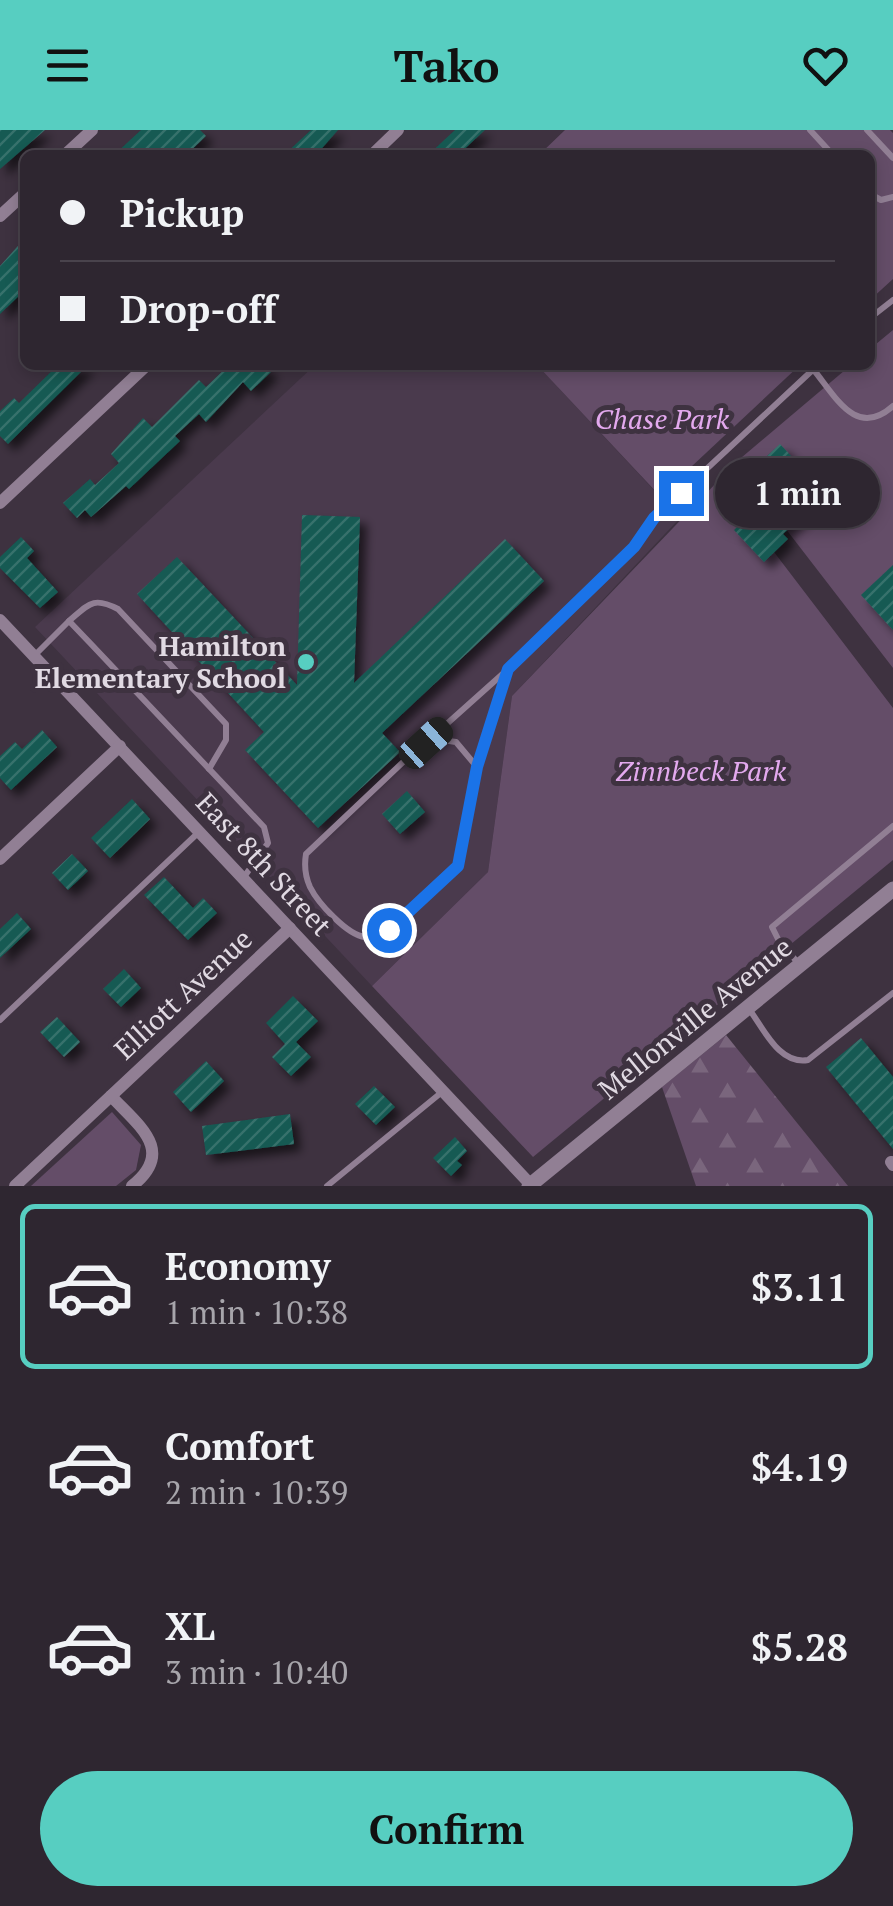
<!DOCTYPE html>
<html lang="en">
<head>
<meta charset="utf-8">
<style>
  :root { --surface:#2e2630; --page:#362e38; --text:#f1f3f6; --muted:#a7a5ab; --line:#49434c; --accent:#57cec1 }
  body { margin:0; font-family:"PT Serif",serif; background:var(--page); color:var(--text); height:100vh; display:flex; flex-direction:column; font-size:38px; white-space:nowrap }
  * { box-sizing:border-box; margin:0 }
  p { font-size:32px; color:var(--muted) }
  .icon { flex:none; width:55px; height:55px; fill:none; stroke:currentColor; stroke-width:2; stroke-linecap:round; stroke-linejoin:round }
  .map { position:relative; height:1056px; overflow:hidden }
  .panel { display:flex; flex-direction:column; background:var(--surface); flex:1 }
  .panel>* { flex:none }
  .hud { position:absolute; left:20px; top:20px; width:855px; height:220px; border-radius:15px; box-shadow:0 5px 15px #0003,0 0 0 2px var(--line); display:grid; align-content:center; height:220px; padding:0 40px; background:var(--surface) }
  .end { position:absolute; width:45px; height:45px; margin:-22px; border:12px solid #1a73e8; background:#fff; box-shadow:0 0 0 5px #fff }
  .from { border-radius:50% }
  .bubble { position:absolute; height:70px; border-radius:35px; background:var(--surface); box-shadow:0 5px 15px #0003,0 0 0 2px var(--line); font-size:32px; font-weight:800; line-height:70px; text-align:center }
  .car { position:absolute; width:30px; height:60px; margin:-30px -15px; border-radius:12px; box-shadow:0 0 8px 2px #0007; background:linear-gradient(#222 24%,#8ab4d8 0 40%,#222 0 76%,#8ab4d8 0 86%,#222 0) }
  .hud b { display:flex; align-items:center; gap:35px; height:95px; font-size:38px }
  .hud b+b { border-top:2px solid var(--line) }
  .hud i { width:25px; height:25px; background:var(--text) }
  ul { padding:18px 0 0; list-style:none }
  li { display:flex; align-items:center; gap:30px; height:165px; margin:0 20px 15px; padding:0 20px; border:5px solid transparent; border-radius:15px }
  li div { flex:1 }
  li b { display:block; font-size:38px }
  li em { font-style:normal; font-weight:800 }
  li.on { border-color:var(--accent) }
  li>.icon { width:90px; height:90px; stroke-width:1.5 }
  .button { display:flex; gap:20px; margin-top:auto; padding:20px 40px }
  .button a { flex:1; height:115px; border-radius:60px; background:var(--accent); color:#111; font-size:40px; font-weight:800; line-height:115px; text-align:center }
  header { display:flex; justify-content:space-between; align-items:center; height:130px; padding:0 40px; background:var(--accent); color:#111; font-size:45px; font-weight:800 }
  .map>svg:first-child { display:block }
</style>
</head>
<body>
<header><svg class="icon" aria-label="menu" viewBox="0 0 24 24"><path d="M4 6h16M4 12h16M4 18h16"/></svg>Tako<svg class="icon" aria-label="heart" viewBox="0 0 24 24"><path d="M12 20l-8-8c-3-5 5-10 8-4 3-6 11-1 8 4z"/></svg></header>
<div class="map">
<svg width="893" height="1056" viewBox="0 0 893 1056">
  <defs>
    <pattern id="forest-firs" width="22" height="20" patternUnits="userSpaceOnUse" patternTransform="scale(2.5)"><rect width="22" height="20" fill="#644d68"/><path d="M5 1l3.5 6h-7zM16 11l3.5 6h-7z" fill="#7a667d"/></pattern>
    <pattern id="building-hatch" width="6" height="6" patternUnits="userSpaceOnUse" patternTransform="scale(2.5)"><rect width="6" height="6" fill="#155a53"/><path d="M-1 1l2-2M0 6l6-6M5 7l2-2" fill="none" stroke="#37716c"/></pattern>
    <filter id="shadow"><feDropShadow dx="7" dy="7" stdDeviation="5" flood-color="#0009"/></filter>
  </defs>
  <rect width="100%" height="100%" fill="#3e3240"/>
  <polygon fill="#4a3a4d" points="315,235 537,235 680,388 512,566 488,742 372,856 35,497"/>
  <polygon fill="url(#forest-firs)" points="726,905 848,1056 696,1056 662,957"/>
  <g fill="#644d68">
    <polygon points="565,0 890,0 893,3 893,149 870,170 870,25 539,25"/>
    <polygon points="893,200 893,538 735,333 851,235 870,235 870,219"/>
    <polygon points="537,235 800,235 660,366"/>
    <polygon points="719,350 893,578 893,730 533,1027 372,856 488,742 512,566"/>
    <polygon points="112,982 141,1015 136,1040 116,1056 31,1056"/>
  </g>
  <g fill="url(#building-hatch)" filter="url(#shadow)">
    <polygon points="0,0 45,0 0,39"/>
    <polygon points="141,0 200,0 206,6 186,25 114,25"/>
    <polygon points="311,0 338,0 316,25 284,25"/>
    <polygon points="455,0 485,0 458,25 428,25"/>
    <polygon points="25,108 25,160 0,184 0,136"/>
    <polygon points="58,235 88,235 8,314 0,306 0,281 14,268 19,273"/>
    <polygon points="229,235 264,235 271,242 251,261 243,252 206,292 199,284 175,306 180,311 129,359 126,356 91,387 85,380 77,388 63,373 90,349 95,355 119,333 111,324 143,288 152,297 199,250 206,257"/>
    <polygon points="780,314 826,364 783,404 788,409 764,432 734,400 741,393 719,370"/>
    <polygon points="302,385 360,387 354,553 505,409 544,451 382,603 400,622 318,698 245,620 264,602 137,464 177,427 297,555"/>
    <polygon points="21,407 34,421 27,428 58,462 40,478 0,438 0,427"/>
    <polygon points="893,435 893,500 861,465"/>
    <polygon points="42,600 57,617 11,660 0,648 0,626 15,612 22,619"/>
    <polygon points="407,661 425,682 400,704 382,684"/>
    <polygon points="132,669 150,689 110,728 91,708"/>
    <polygon points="72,724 88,741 68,760 52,743"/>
    <polygon points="164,747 193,778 203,768 217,783 188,810 144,765"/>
    <polygon points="17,783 31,799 0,828 0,799"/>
    <polygon points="124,839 141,858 121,877 103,859"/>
    <polygon points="293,866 318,891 296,912 311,927 291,946 272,927 285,914 266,893"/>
    <polygon points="57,887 80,912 64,927 40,902"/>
    <polygon points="861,908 893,947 893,1019 826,937"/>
    <polygon points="206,931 224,951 191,982 173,962"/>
    <polygon points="374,956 395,977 376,995 355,974"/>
    <polygon points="290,984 294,1014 206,1025 202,996"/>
    <polygon points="455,1007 467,1021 457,1031 462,1035 451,1046 433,1028"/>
  </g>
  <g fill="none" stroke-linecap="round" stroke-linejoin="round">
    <g stroke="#917f94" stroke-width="6">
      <polyline points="810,0 833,25"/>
      <polyline points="867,0 893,28"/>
      <polyline points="870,64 881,70 893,67"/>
      <polyline points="870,188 893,170"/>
      <path d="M 813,239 C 836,267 856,309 893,276"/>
      <path d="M 69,491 C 89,474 93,466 118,479 L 226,594 L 226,610 L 209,639"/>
      <polyline points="34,526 69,491 91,514 264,697 268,713 244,747"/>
      <polyline points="431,608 507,540"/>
      <path d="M 435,609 L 456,612 L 477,637 L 458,736 L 389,801 C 381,804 374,808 365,807 C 347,805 318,773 310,757 C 305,746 304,736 306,724 L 419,617 Z"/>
      <polyline points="477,636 508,539 634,417 654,388 818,235"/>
      <polyline points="799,834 779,811 772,797 893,696"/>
      <path d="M 749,879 C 764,899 779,935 808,930 L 893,863"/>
      <polyline points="0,890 199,702"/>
      <polyline points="327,1056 442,962"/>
    </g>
    <g stroke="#917f94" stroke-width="12">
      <polyline points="65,25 92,0"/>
      <polyline points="372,25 398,0"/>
      <polyline points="0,86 25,63"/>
      <polyline points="0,373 147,235"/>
      <polyline points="0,490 532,1056"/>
      <polyline points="0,729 120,616"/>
      <path d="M 111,966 C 139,996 176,1021 132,1056"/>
      <polyline points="891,1032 893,1035"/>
      <polyline points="15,1056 290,798"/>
    </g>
    <polyline stroke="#917f94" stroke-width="15" points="529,1056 893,759"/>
  </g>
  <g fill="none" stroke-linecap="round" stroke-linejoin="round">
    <polyline stroke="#1a73e8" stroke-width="12" points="389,800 458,736 477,637 508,539 634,417 654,388 681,363"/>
  </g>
  <circle fill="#57cec1" stroke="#3e3240" stroke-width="4" cx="306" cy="532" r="10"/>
  <g text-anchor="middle" stroke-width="10" stroke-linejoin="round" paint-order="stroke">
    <g font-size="28" font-style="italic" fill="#e3a9ee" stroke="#3e3240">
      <text x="662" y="299">Chase Park</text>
      <text x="701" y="651">Zinnbeck Park</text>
    </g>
    <g font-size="28" font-weight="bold" fill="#e1dae3" stroke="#3e3240" text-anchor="end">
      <text x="286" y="526">Hamilton<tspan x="286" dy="32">Elementary School</tspan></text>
    </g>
    <g font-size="28" fill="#e1dae3" stroke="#3e3240">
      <text transform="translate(264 734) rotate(47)" y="10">East 8th Street</text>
      <text transform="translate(183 864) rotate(-43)" y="10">Elliott Avenue</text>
      <text transform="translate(695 888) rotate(-39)" y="10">Mellonville Avenue</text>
    </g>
  </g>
</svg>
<i class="end from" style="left:389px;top:800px"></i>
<i class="end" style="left:681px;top:363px"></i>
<div class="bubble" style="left:715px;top:328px;width:165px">1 min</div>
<i class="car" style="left:426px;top:613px;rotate:48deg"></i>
<div class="hud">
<b><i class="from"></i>Pickup</b>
<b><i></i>Drop-off</b>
</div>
</div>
<section class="panel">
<ul>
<li class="on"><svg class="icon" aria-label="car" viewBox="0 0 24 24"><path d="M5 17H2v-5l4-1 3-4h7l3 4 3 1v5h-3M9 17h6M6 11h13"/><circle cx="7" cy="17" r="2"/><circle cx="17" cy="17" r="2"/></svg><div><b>Economy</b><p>1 min · 10:38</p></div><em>$3.11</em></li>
<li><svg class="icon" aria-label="car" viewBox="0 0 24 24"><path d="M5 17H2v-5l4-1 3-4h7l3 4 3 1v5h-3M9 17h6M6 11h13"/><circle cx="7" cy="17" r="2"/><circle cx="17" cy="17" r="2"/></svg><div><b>Comfort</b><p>2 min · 10:39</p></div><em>$4.19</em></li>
<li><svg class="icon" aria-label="car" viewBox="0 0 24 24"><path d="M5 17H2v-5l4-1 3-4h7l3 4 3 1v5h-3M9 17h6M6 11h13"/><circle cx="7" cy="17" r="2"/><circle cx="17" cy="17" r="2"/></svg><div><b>XL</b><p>3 min · 10:40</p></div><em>$5.28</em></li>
</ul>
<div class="button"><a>Confirm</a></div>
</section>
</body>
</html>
